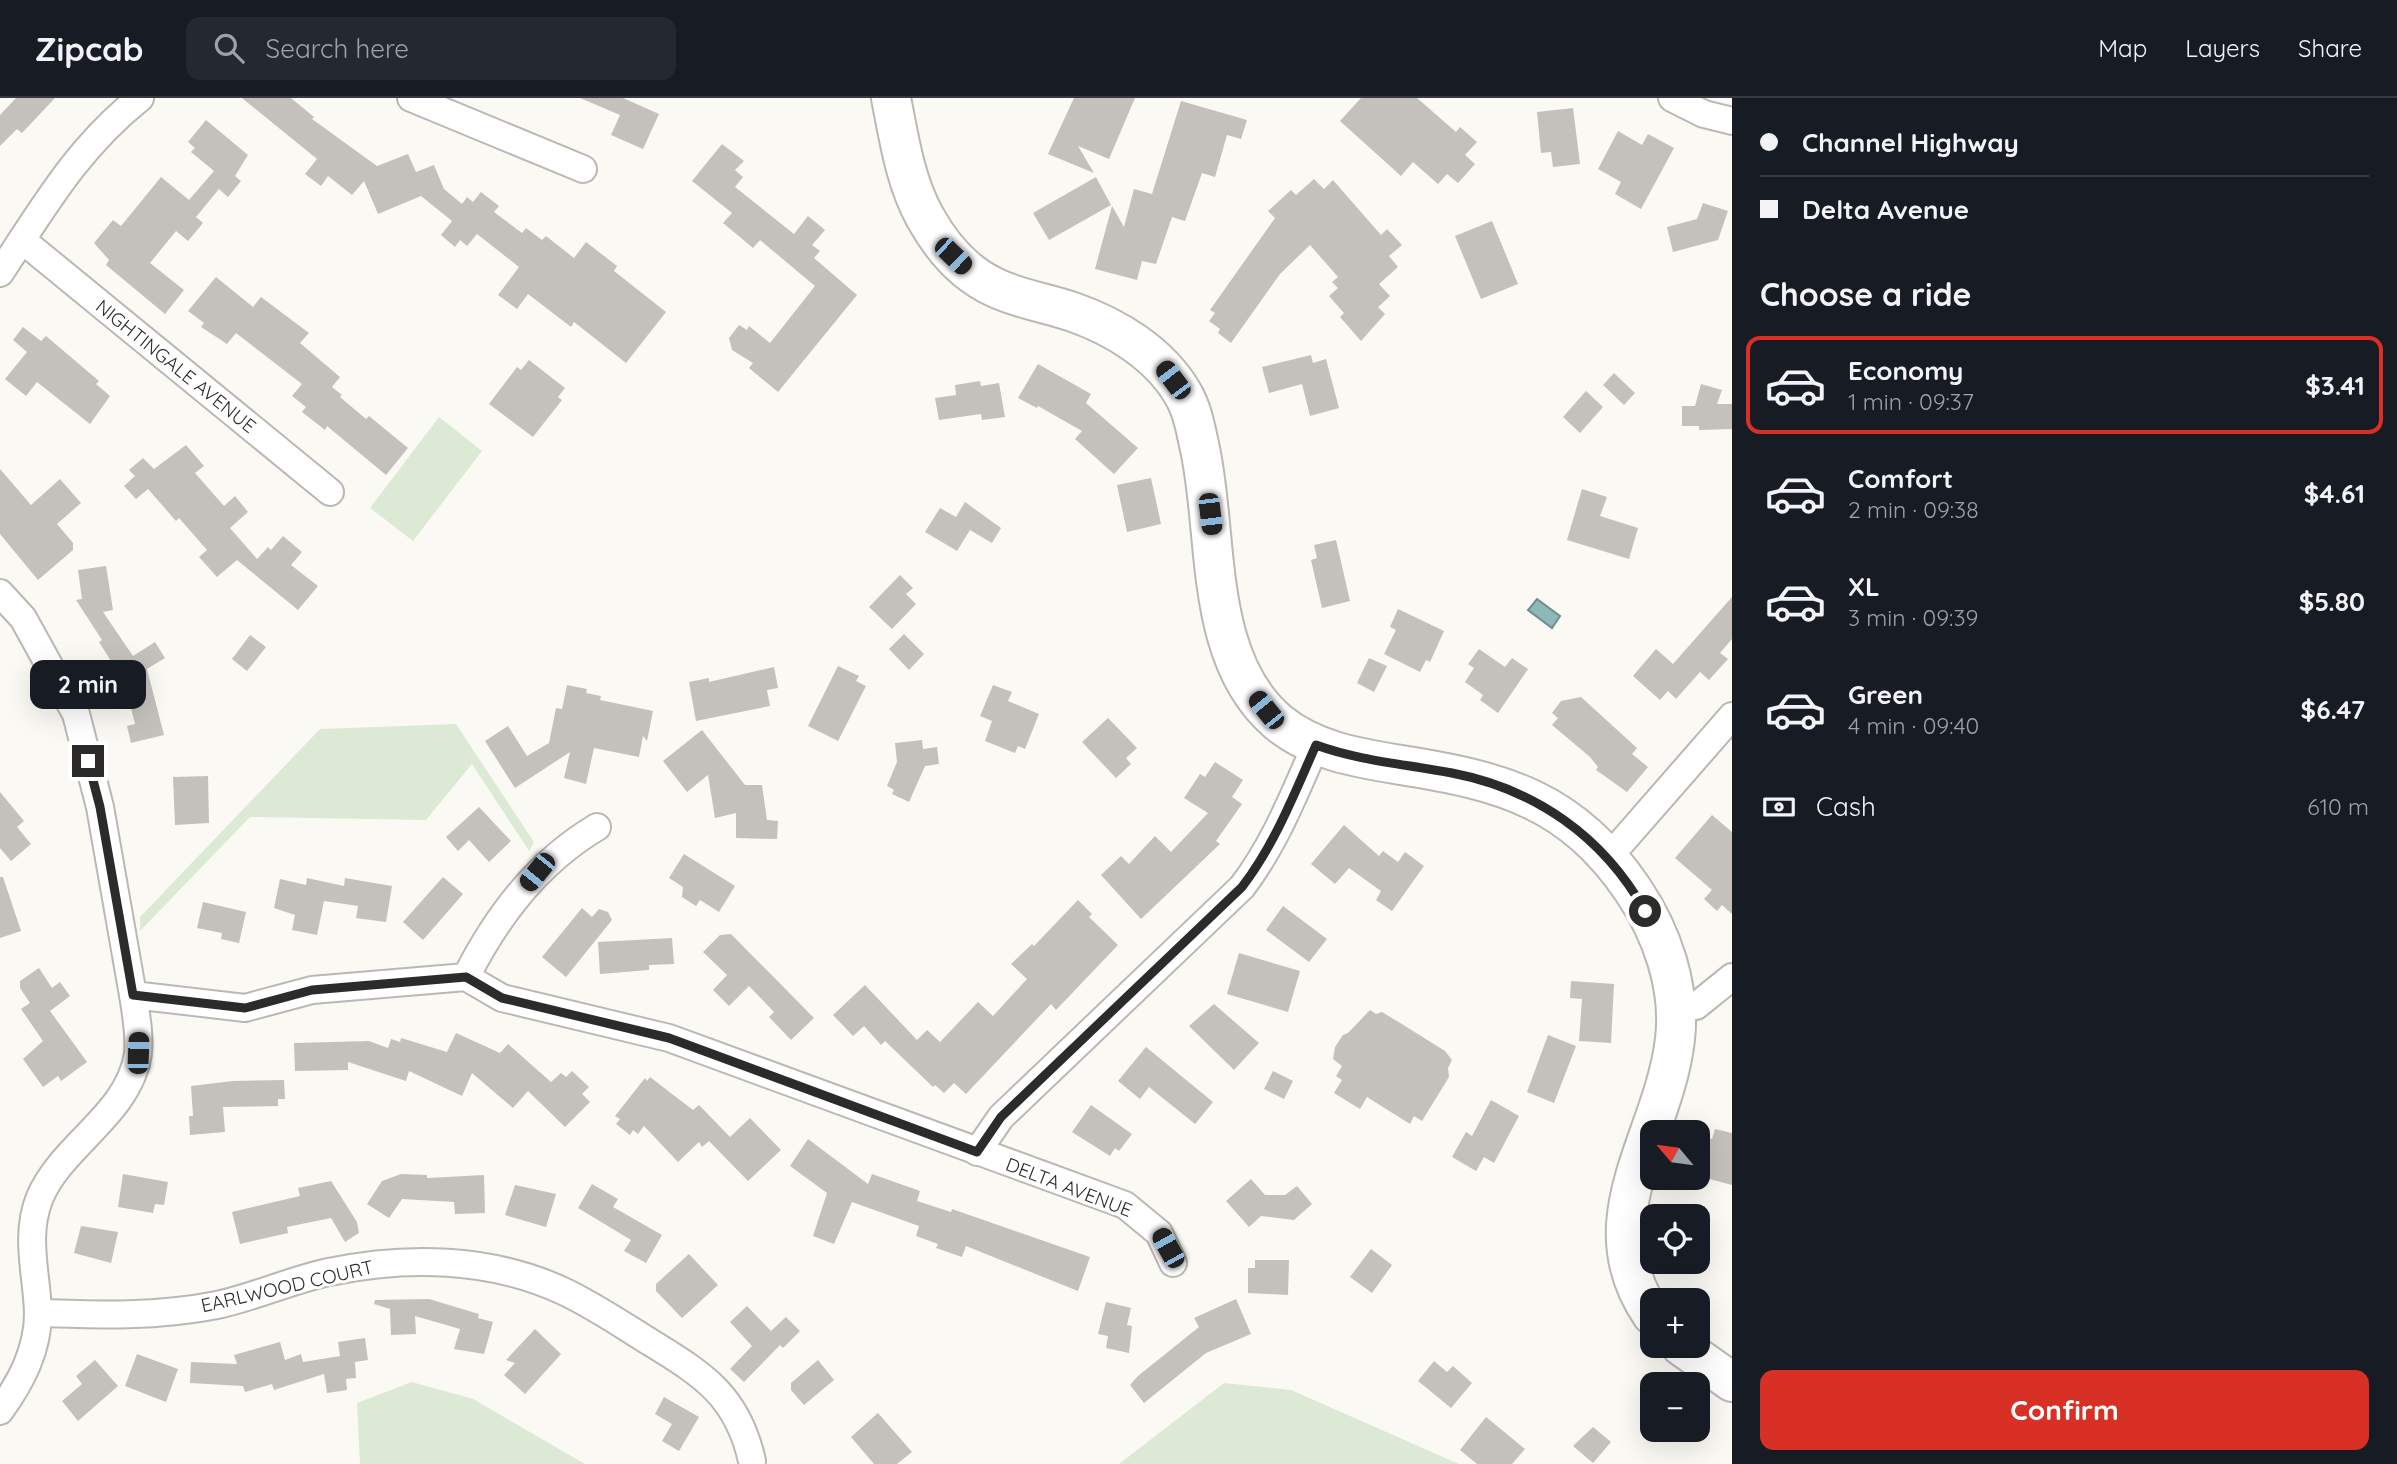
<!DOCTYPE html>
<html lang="en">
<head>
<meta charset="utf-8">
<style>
  :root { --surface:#171b24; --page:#242831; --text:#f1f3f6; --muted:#9ea1a6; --line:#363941; --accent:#d93025 }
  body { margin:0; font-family:Quicksand,sans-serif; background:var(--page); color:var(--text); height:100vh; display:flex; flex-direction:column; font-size:26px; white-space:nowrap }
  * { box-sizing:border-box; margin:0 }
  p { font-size:23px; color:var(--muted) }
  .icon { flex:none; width:38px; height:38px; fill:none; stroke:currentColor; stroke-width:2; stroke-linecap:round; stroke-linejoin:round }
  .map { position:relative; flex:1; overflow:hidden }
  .drawer { display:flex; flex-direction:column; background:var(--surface); width:665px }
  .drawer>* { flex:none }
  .top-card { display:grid; align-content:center; height:154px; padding:0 28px; background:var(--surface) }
  .needle { width:46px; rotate:299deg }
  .buttons { position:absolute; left:1640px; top:1022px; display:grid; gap:14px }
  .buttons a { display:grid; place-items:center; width:70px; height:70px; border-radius:14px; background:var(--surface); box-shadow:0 7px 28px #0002; font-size:35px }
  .end { position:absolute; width:32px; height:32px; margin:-16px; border:9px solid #2c2b29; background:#fff; box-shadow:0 0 0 4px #fff }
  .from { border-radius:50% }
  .bubble { position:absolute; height:49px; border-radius:14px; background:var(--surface); box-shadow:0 7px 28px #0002; font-size:23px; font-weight:700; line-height:49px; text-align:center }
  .car { position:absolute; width:21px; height:42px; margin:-21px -10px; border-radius:9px; box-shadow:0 0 5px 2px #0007; background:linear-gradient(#222 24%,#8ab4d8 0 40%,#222 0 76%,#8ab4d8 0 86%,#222 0) }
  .top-card b { display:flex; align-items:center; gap:24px; height:66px; font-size:26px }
  .top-card b+b { border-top:2px solid var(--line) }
  .top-card i { width:18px; height:18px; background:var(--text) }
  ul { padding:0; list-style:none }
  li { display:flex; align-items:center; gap:21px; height:98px; margin:0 14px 10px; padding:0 14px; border:4px solid transparent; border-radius:14px }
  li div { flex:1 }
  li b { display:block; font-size:26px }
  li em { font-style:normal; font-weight:700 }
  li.selected { border-color:var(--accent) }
  li>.icon { width:63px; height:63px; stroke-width:1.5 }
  h2 { padding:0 28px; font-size:32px; line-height:84px }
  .pay { display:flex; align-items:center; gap:18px; height:77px; padding:0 28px; font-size:26px }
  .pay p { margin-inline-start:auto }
  .button { display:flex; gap:14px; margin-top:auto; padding:14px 28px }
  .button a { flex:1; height:80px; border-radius:14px; background:var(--accent); color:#fff; font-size:28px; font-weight:700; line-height:80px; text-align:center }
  header { display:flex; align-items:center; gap:42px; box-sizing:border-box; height:98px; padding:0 35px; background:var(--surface); border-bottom:2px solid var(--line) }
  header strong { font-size:33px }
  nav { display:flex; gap:38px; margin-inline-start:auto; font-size:24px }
  .search { width:490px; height:63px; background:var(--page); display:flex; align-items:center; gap:18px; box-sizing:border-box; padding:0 24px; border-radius:14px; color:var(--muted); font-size:26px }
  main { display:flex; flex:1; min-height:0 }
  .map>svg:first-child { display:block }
</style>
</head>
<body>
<header>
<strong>Zipcab</strong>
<div class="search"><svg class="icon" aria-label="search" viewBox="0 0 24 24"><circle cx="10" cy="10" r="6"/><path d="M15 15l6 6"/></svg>Search here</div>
<nav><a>Map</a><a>Layers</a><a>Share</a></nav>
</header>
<main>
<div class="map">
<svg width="1732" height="1366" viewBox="0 0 1732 1366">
  <rect width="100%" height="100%" fill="#fbf9f4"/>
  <g fill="#dcead5">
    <polygon points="439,319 482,353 413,443 370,410"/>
    <polygon points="456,626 534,744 529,753 472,666 426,722 250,719 140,833 140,819 320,631"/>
    <polygon points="412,1284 473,1301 585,1366 360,1366 357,1305"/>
    <polygon points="1224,1285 1291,1292 1459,1366 1119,1366"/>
  </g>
  <polygon fill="#8db7b8" stroke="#708d8d" stroke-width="2" points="1537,501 1560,518 1552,530 1528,512"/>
  <g fill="#c4c1bd">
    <polygon points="16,0 55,0 22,35 17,31 0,48 0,17"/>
    <polygon points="242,0 291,0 314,19 312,21 377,68 408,56 416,74 434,67 444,91 462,106 467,99 473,104 481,94 499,108 494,114 522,135 526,130 542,142 546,138 574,160 586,144 617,168 614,173 666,214 626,265 574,224 571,229 528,196 517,211 498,197 519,169 477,136 467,148 460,142 455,149 441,137 452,123 421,98 378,116 364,83 352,97 328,78 321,88 305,76 317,61"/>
    <polygon points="580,0 623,0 659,16 643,51 611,37 620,17"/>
    <polygon points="1074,0 1135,0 1109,61 1078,48 1094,75 1048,56"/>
    <polygon points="1361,0 1417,0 1456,34 1460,29 1477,44 1465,57 1475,66 1458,85 1447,76 1438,86 1413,64 1401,78 1340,23"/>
    <polygon points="1181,3 1247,22 1241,41 1227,37 1215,79 1202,75 1185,123 1172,119 1156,166 1142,163 1137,182 1095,171 1112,108 1124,129 1134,91 1152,96"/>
    <polygon points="1573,10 1580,66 1553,69 1551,54 1541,55 1537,14"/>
    <polygon points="206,22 248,57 235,78 241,83 228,99 219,91 196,119 203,125 188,143 176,133 150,165 184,192 165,216 106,167 109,162 94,145 113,122 121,128 161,79 189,102 214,73 191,54 195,50 188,44"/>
    <polygon points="1618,33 1642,47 1648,36 1674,50 1641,111 1615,96 1621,84 1598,71"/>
    <polygon points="722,46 744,63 735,72 743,79 735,89 794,136 808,118 825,132 812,147 820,153 814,160 857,197 778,294 749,270 753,265 732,252 729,240 739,227 747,232 749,228 770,245 815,188 760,142 753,150 723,125 732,115 692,83"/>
    <polygon points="1096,79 1111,107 1049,142 1033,115"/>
    <polygon points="1314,81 1324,91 1333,82 1381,137 1387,131 1402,147 1389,158 1398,169 1379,186 1390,198 1378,209 1385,216 1361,243 1340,219 1344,215 1329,198 1338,190 1332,184 1338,179 1310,147 1280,176 1231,245 1218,235 1220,231 1209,223 1215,215 1210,212 1275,120 1268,113 1291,92 1296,97"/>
    <polygon points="1703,105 1728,113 1718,142 1673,154 1667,129 1697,121"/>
    <polygon points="1492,123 1518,186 1481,201 1455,138"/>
    <polygon points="216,179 253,209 261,199 309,235 300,245 340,279 332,289 342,297 340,299 366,321 369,318 408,350 386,377 327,328 325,332 302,314 306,309 292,298 302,286 236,235 227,246 201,229 204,225 188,213"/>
    <polygon points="23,229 41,243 46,238 99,283 96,286 110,298 90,326 37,284 26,298 5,281 27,254 13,242"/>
    <polygon points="1311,257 1313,265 1326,261 1339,310 1310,318 1302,286 1269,295 1262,269"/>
    <polygon points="529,262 565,290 558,299 562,302 533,339 489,306 517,269 521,272"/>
    <polygon points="1038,266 1091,296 1086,305 1138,350 1114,376 1075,341 1082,333 1038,308 1037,310 1018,300"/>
    <polygon points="1614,275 1635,295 1624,307 1603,287"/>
    <polygon points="980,283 981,288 999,285 1005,319 982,322 981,316 939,322 935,300 956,297 955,287"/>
    <polygon points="1701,286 1722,292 1717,306 1732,306 1732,331 1699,332 1699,328 1682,328 1682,308 1695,308"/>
    <polygon points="1586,293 1603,309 1580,335 1563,319"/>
    <polygon points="186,347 204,368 195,375 224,408 235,398 248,414 230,430 257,461 268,449 271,452 283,438 302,454 291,467 318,488 298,512 237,462 217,479 199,459 207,452 179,420 176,423 148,391 136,401 124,388 135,378 129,372 143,360 154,371"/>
    <polygon points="0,371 31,407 60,381 81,405 57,426 73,445 73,452 38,482 0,436"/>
    <polygon points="1151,380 1161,426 1127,434 1117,387"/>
    <polygon points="1582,391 1607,399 1600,418 1638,430 1629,461 1567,442"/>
    <polygon points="965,404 1001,430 992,445 970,432 957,453 925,434 940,410 956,419"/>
    <polygon points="1336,442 1350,503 1322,510 1311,462 1317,460 1314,447"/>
    <polygon points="106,468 113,512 103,514 133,558 155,544 165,560 147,571 164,637 131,645 127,628 135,626 125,586 108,592 96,573 111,563 99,544 102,542 76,502 82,501 78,472"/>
    <polygon points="900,477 913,490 906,496 916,506 892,531 869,509"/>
    <polygon points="1732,499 1732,541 1720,555 1728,561 1709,582 1700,574 1676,601 1668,593 1660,602 1633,578 1656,551 1673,566"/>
    <polygon points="1398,511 1444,533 1430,564 1426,562 1420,574 1384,556 1396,532 1390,529"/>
    <polygon points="904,536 924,556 909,572 889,551"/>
    <polygon points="250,537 266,549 247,573 232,561"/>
    <polygon points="1479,551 1505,569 1512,560 1528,571 1498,615 1480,602 1483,597 1465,584 1474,570 1468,566"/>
    <polygon points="1369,560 1387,568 1374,594 1357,585"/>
    <polygon points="838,568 859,578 856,583 866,588 838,643 808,628"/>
    <polygon points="774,569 778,590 767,592 770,608 696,623 689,584 709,580 709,584"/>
    <polygon points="567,587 587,591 586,595 601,598 600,602 653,613 647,643 643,638 639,659 594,650 586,686 564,680 570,654 515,690 485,643 508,628 527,658 549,645 556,610 562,611"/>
    <polygon points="993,587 1012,594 1008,603 1039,616 1025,651 1018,648 1015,655 985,643 992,623 980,618"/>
    <polygon points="1581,599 1637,650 1632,656 1648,669 1627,694 1596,672 1598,669 1590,659 1552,627 1558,620 1552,615 1561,603"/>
    <polygon points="1108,620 1137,650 1126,660 1131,666 1116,680 1082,644"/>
    <polygon points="702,632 745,687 762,687 767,722 778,723 777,741 736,740 736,715 715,720 708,677 687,694 663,663"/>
    <polygon points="922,642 923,651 937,649 939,666 925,668 909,704 892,696 894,692 887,688 897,664 895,645"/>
    <polygon points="1215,664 1243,682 1232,699 1242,706 1216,743 1220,746 1141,821 1101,777 1121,758 1129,766 1155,738 1171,754 1208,715 1184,700 1200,676 1205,679"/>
    <polygon points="208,678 209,725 175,727 173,679"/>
    <polygon points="0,694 24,723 17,729 31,746 11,763 0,750"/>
    <polygon points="479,709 511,743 489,764 469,742 458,753 446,739"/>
    <polygon points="1712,717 1732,734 1732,816 1722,807 1717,813 1704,801 1712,792 1675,760"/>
    <polygon points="1344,727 1379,758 1383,753 1398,764 1405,754 1424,768 1392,813 1376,802 1381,793 1349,770 1335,786 1311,766"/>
    <polygon points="684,756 735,788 719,814 700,802 696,808 682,799 683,789 669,780"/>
    <polygon points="0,779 3,779 21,833 0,840"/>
    <polygon points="443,779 463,796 423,842 403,824"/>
    <polygon points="307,780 344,788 345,780 392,788 386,824 356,820 358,808 324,803 317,837 292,832 295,817 274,810 280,781 306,787"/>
    <polygon points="1078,802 1092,816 1089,819 1118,847 1056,912 1051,906 966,996 954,985 944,995 935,987 933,989 885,943 881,947 864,928 853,938 833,917 865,887 917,942 927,932 940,944 978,904 993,918 1027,881 1011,866 1032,846 1034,848"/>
    <polygon points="203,804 246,814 239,845 221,841 222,835 197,830"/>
    <polygon points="1283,808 1327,841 1309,864 1266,832"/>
    <polygon points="582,810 592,819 599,811 608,814 612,822 566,879 542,859"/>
    <polygon points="731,836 814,920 791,942 769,919 774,914 749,888 729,908 713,892 727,877 703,854 720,837"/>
    <polygon points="672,840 674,866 649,867 649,872 600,876 598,844"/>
    <polygon points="1239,855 1300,873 1288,914 1227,896"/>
    <polygon points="39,870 52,890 60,884 70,898 50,913 87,964 61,983 58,978 43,989 23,961 43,943 21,911 30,905 20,890 20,883"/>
    <polygon points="1571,883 1614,886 1611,945 1579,943 1582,901 1570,900"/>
    <polygon points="1214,906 1259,945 1234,972 1189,928"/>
    <polygon points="1370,912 1376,916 1382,914 1405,928 1445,953 1452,962 1448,970 1449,979 1422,1023 1414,1018 1410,1026 1367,999 1360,1011 1334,995 1342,982 1336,978 1342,968 1333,961 1335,949 1343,937 1348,935"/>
    <polygon points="456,935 500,955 508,946 551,984 561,975 566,979 572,973 589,989 582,996 590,1004 565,1029 528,993 513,1010 472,975 462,998 409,973 406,983 348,964 348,972 295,973 294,945 369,943 388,950 391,941 400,944 401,940 447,954"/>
    <polygon points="1548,937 1576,948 1554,1005 1527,994"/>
    <polygon points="1146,949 1213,1004 1195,1026 1149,989 1140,1001 1118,983"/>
    <polygon points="1273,973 1293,983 1284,1001 1264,991"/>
    <polygon points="650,979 693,1012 699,1007 730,1039 750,1020 781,1052 748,1083 709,1043 702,1049 699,1044 678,1064 644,1028 638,1036 633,1032 630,1037 616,1026 620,1021 615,1018 645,980 647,983"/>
    <polygon points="284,982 285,1001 278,1001 278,1008 223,1009 225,1034 190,1037 189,1018 193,1018 191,988 233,983"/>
    <polygon points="1491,1002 1519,1018 1494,1065 1484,1059 1476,1073 1452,1059 1466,1034 1472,1038"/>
    <polygon points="1091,1007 1132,1036 1119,1053 1115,1050 1110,1058 1072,1034"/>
    <polygon points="1715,1031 1732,1035 1732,1087 1702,1079 1706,1064 1701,1063 1708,1039 1712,1041"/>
    <polygon points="808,1041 868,1086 872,1076 920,1093 917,1103 951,1114 952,1111 1090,1159 1078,1193 966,1148 962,1159 936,1150 938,1146 916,1138 919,1128 852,1104 834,1146 813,1138 827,1095 790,1068"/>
    <polygon points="123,1076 168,1084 164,1107 155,1106 153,1115 118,1109"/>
    <polygon points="401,1076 427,1077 427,1080 484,1077 485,1115 455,1116 454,1104 402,1101 389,1120 367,1106 382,1083"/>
    <polygon points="1251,1081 1265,1097 1285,1097 1297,1088 1312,1106 1294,1122 1261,1118 1249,1129 1226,1103"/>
    <polygon points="331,1083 357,1124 359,1135 345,1144 331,1120 287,1129 288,1135 240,1146 232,1114 300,1098 298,1090"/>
    <polygon points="592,1086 618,1101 613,1109 662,1137 646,1165 624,1153 631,1142 578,1110"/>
    <polygon points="515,1087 556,1096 546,1129 505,1117"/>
    <polygon points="81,1128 118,1134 111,1165 74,1155"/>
    <polygon points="1371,1151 1392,1167 1372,1195 1350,1179"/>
    <polygon points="689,1156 718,1187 682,1220 656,1193 656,1186"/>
    <polygon points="1255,1162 1289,1162 1288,1197 1248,1195 1248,1170 1255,1170"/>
    <polygon points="429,1201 479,1216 478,1220 493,1224 484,1256 454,1251 460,1231 415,1218 416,1236 391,1237 390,1211 374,1206 375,1202"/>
    <polygon points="1236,1201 1251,1236 1206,1255 1144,1305 1130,1287 1138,1278 1199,1229 1194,1220"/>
    <polygon points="1106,1204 1131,1210 1127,1227 1132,1228 1129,1255 1106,1250 1108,1238 1098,1236"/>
    <polygon points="747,1208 771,1233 786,1219 800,1233 783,1250 780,1247 744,1284 730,1271 752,1248 730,1224"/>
    <polygon points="535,1231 561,1256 525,1296 504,1277 515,1265 506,1262"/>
    <polygon points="365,1240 368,1262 355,1264 356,1280 346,1281 347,1292 327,1295 324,1276 274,1292 272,1286 245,1294 243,1288 190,1285 191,1264 237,1266 234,1257 280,1244 285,1262 301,1256 303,1264 340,1258 338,1244"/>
    <polygon points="137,1256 178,1271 166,1304 125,1288"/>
    <polygon points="95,1262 118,1288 78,1323 62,1303 82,1286 76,1278"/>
    <polygon points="818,1262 834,1282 804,1307 791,1292 791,1285"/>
    <polygon points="1434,1263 1447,1274 1453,1268 1472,1285 1451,1310 1418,1283"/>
    <polygon points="664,1299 699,1319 679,1353 662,1343 672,1326 655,1316"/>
    <polygon points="878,1315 912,1354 897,1366 874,1366 851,1339"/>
    <polygon points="1486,1319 1525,1351 1512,1366 1477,1366 1460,1352"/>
    <polygon points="1593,1329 1611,1344 1593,1365 1573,1348"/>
  </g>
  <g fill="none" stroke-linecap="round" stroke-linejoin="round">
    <defs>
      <g id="street">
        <polyline points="411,0 583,71"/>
        <polyline points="1672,0 1704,16 1732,23"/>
        <polyline points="22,142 330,394"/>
        <path d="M 0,175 C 44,109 77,50 140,0"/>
        <polyline points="0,495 23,520 76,616 100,709 133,897 245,910 312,892 466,879 502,900 669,940 1125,1107 1159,1135 1173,1165"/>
        <polyline points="1608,760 1732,618"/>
        <path d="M 466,879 C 497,818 537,765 597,729"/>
        <polyline points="1675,906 1696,908 1732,879"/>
        <path d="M 977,1054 L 1001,1019 L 1242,789 C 1275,746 1294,696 1316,647"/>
        <path d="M 38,1215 C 99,1217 157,1219 217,1207 C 255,1199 291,1182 329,1174 C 406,1158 490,1159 563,1193 C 591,1206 618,1224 645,1241 C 700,1275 737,1295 752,1363"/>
        <path d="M 0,1313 C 21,1284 38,1252 38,1215 C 37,1176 24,1138 40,1099 C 63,1046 129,1016 138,956 C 140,936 136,916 133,897"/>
      </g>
      <g id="primary">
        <path d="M 891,0 C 899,40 905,83 925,119 C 941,148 964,175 994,189 C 1018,201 1047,205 1073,214 C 1116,229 1160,256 1183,296 C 1193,313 1196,333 1200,351 C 1219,439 1203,560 1278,624 C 1313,653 1358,660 1401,667 C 1503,683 1572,702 1633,792 C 1662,835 1681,889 1675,941 C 1664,1039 1586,1121 1652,1217"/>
        <polyline points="1681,1248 1732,1284"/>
      </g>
    </defs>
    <use href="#street" stroke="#bbb8b4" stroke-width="30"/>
    <use href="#primary" stroke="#bbb8b4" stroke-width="42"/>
    <use href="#street" stroke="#fff" stroke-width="26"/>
    <use href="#primary" stroke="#fff" stroke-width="38"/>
  </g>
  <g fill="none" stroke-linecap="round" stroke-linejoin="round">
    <path stroke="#2c2b29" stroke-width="9" d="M 88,663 L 100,709 L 133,897 L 245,910 L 312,892 L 466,879 L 502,900 L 669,940 L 977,1054 L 1001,1019 L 1242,789 C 1275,746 1294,696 1316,647 C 1360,663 1405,666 1452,675 C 1535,691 1603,738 1645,813"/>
  </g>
  <g text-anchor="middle" stroke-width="6" stroke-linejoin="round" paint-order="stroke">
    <g font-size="19" fill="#2c2b29" stroke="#fff">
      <text transform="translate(176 268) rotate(39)" y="7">NIGHTINGALE AVENUE</text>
      <text transform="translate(1069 1089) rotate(21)" y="7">DELTA AVENUE</text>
      <text transform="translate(287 1188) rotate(-13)" y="7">EARLWOOD COURT</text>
    </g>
  </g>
</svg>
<div class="buttons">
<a><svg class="needle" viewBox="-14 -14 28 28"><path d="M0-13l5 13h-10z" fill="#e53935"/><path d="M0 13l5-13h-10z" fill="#9ea1a6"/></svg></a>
<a><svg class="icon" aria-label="locate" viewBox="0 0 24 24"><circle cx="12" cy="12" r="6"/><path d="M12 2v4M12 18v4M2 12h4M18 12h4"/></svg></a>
<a>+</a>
<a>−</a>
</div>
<i class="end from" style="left:1645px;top:813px"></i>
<i class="end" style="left:88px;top:663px"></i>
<div class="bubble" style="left:30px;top:562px;width:116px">2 min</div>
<i class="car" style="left:953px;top:158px;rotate:134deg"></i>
<i class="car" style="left:1173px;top:282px;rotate:323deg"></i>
<i class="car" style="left:1210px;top:416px;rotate:173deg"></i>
<i class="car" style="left:1266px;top:612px;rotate:321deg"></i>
<i class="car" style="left:537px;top:774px;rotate:219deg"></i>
<i class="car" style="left:138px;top:955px;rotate:2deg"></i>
<i class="car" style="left:1168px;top:1150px;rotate:331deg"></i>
</div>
<section class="drawer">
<div class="top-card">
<b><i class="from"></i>Channel Highway</b>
<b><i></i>Delta Avenue</b>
</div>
<h2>Choose a ride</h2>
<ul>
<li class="selected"><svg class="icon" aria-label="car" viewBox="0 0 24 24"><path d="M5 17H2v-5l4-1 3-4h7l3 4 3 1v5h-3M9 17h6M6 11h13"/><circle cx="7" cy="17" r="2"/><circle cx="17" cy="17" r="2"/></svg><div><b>Economy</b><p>1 min · 09:37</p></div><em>$3.41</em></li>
<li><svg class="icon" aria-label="car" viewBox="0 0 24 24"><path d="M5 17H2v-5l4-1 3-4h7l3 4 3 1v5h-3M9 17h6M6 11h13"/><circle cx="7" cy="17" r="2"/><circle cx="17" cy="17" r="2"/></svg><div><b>Comfort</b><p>2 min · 09:38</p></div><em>$4.61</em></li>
<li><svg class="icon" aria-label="car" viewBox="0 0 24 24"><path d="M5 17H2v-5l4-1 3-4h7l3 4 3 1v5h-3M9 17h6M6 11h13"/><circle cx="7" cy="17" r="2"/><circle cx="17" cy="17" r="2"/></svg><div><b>XL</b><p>3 min · 09:39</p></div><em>$5.80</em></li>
<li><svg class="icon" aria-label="car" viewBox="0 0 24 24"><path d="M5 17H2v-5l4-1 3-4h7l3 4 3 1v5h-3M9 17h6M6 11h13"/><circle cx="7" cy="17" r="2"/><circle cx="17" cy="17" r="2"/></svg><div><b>Green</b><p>4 min · 09:40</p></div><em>$6.47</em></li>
</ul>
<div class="pay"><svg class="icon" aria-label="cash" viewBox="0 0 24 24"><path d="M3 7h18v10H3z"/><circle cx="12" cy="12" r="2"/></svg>Cash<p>610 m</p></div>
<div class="button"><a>Confirm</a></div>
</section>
</main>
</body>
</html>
